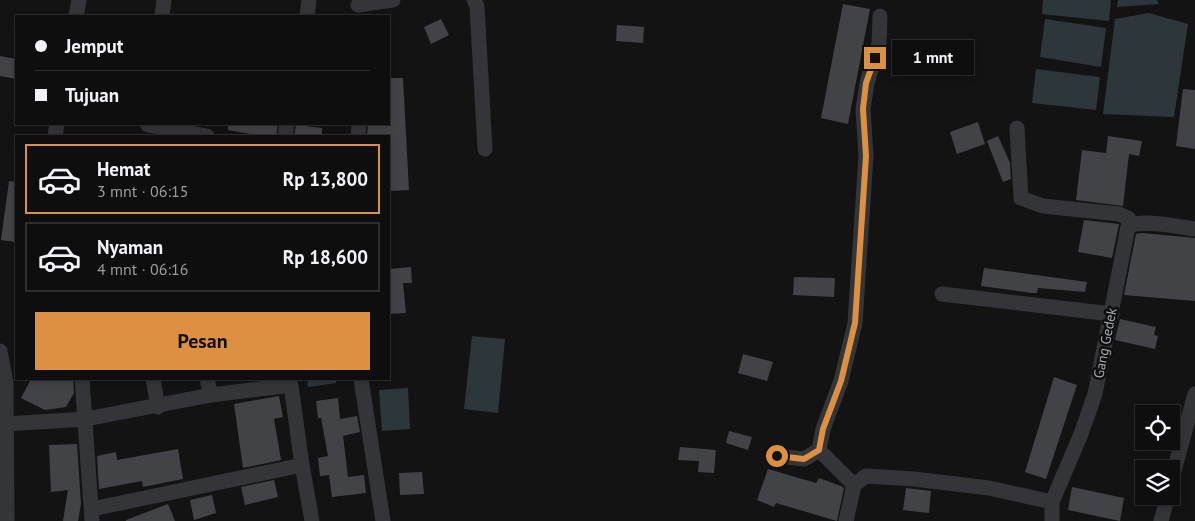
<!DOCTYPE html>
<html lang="id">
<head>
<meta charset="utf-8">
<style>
  :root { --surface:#0e0e0f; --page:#1c1c1d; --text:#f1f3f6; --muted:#9b9c9e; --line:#2e2e2f; --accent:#dd9042 }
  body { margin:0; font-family:"PT Sans",sans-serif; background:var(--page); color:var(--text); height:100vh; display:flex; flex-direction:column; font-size:19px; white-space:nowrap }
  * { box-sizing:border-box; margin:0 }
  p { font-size:16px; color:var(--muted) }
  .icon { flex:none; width:28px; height:28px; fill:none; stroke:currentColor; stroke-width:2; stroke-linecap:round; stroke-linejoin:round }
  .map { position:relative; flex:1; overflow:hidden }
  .drawer { position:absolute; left:15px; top:135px; width:375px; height:245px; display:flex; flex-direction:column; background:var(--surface); border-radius:0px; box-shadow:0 2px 8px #0003,0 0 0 1px var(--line) }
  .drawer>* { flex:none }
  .hud { position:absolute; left:15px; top:15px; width:375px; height:110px; border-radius:0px; box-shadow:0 2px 8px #0003,0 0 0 1px var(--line); display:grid; align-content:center; height:110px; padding:0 20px; background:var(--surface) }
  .fabs { position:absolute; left:1135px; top:405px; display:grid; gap:10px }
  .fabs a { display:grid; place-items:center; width:45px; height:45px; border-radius:0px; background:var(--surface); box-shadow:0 2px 8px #0003,0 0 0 1px var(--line); font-size:25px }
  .end { position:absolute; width:22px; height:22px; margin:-11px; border:6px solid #dd9042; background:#111; box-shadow:0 0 0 2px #111 }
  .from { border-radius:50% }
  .bubble { position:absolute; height:35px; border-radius:0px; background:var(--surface); box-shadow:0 2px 8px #0003,0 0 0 1px var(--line); font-size:16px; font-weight:700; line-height:35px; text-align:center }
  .hud b { display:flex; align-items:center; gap:18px; height:48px; font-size:19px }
  .hud b+b { border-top:1px solid var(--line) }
  .hud i { width:12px; height:12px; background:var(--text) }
  ul { padding:9px 0 0; list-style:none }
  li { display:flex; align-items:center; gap:15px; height:70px; margin:0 10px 8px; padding:0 10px; border:2px solid var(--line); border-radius:0px }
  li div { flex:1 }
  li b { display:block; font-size:19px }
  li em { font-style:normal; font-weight:700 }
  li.on { border-color:var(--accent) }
  li>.icon { width:45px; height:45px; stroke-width:1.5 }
  .cta { display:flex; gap:10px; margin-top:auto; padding:10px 20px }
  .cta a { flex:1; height:58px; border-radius:0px; background:var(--accent); color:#111; font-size:20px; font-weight:700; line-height:58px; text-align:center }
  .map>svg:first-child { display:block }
</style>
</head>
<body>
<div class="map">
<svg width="1195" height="521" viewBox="0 0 1195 521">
  <rect width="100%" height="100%" fill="#131314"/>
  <g fill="#2d373b">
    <polygon points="1043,0 1111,0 1109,21 1042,14"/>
    <polygon points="1118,0 1157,0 1159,4 1117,7"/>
    <polygon points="1149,13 1188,24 1174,117 1103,114 1115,19"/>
    <polygon points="1045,19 1106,28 1101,67 1040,57"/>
    <polygon points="1036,69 1100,77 1096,110 1032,103"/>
    <polygon points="472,336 505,339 498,413 464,409"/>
    <polygon points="307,379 336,379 336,383 308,387"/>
    <polygon points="408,388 410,429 382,431 379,390"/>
  </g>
  <g fill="#424347">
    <polygon points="843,4 870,9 848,124 821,118"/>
    <polygon points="441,19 449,35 431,44 424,27"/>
    <polygon points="617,25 644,27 643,43 616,41"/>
    <polygon points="0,56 16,59 16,79 0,76"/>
    <polygon points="389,78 403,78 409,190 389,191 389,136 367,136 368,124 389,124"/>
    <polygon points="1183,89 1195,90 1195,149 1176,146"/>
    <polygon points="978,122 985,144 957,154 950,132"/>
    <polygon points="228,124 278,124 276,136 261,136 228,130"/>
    <polygon points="296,125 322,128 322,136 294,136"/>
    <polygon points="998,136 1010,163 1011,179 1003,182 987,141"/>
    <polygon points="1108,136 1142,141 1139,156 1129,154 1123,206 1076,200 1082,150 1106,153"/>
    <polygon points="9,181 16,182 16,242 1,240"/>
    <polygon points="1084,220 1119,224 1112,258 1078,252"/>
    <polygon points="1142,233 1195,238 1195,301 1124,295 1136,234"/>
    <polygon points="411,267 412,283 403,283 406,313 389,314 389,269"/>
    <polygon points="984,268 1087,282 1085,292 1038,288 1037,293 1032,293 981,286"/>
    <polygon points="794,277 835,278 834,297 793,295"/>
    <polygon points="1120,319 1156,327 1154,335 1158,336 1155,349 1115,340"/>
    <polygon points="743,354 773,362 767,381 738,373"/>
    <polygon points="1054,377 1077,385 1046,479 1025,472"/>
    <polygon points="31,379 73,379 74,393 66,407 45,410 21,398"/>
    <polygon points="279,396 283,417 274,419 281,460 243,468 234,404"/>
    <polygon points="338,398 340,419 357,416 360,432 343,436 348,477 364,475 366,493 332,497 329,475 320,476 318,458 328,456 321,418 318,418 316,401"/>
    <polygon points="729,431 752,437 748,450 726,443"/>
    <polygon points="77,444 81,504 78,521 63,521 68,490 51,492 49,445"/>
    <polygon points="680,447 716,450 714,473 698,472 699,461 678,460"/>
    <polygon points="178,449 183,479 143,487 142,481 99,489 97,456 116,452 117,460"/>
    <polygon points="768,469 816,483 819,478 841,486 844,488 837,521 776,503 774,507 757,500"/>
    <polygon points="422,472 424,494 400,495 399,473"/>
    <polygon points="274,480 278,497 245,505 241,487"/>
    <polygon points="1072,487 1124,498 1120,521 1068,510"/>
    <polygon points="906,488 931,491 929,513 903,510"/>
    <polygon points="212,495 216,513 194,520 190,500"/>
    <polygon points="168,504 175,521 126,521 126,520"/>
  </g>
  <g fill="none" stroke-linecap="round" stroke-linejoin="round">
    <g stroke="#343538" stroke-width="15">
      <polyline points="474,0 477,6 485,149"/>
      <polyline points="358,5 393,0"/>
      <polyline points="76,16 79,0"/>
      <polyline points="162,16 164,0"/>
      <polyline points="307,16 309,0"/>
      <polyline points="148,125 207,136"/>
      <polyline points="1017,128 1021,198 1043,206 1119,214 1128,218 1132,224"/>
      <polyline points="55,136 57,124"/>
      <polyline points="285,136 287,124"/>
      <polyline points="358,136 359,124"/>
      <polyline points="942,294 1112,314"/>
      <polyline points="0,351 6,383 7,521"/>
      <polyline points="82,379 92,521"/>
      <polyline points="153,379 158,407"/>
      <polyline points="207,379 211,395"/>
      <polyline points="361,379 383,521"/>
      <polyline points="5,424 86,419 211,395 291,385 302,465 312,521"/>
      <polyline points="777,456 804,459 819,450"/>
      <polyline points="1171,482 1195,394"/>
      <polyline points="854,485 819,450 823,429 841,381 855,323 866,156 863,109 867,83 879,43 880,16"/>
      <polyline points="92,509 302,465"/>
      <polyline points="846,521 854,485 866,476 914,479 989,488 1052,502"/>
      <path d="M 1052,521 L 1052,502 L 1081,434 L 1095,394 L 1128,227 C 1140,218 1179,227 1195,229"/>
      <polyline points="1161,521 1168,496"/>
    </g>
  </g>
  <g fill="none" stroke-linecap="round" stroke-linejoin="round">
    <polyline stroke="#dd9042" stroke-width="6" points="777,456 804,459 819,450 823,429 841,381 855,323 866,156 863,109 866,83 875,58"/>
  </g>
  <g text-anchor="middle" stroke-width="5" stroke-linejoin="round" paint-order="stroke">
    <g font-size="14" fill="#a6acb3" stroke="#0e0e0f">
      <text transform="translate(1105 343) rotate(-79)" y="5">Gang Gedek</text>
    </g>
  </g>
</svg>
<div class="fabs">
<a><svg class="icon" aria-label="locate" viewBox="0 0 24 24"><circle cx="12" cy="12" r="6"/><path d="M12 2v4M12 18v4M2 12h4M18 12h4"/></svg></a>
<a><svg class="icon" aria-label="layers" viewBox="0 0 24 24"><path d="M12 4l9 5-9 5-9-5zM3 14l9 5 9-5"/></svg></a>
</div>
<i class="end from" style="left:777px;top:456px"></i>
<i class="end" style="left:875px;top:58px"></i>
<div class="bubble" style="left:892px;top:40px;width:82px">1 mnt</div>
<div class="hud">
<b><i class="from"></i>Jemput</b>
<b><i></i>Tujuan</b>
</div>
<section class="drawer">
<ul>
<li class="on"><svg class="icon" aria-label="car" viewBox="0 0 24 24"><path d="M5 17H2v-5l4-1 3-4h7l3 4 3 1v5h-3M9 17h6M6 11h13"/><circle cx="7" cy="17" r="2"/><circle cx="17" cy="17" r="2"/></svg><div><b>Hemat</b><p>3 mnt · 06:15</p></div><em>Rp 13,800</em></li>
<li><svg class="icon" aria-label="car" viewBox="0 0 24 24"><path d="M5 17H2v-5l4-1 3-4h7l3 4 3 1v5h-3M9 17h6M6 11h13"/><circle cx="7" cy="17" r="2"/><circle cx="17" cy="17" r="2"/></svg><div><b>Nyaman</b><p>4 mnt · 06:16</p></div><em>Rp 18,600</em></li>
</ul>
<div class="cta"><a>Pesan</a></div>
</section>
</div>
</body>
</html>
